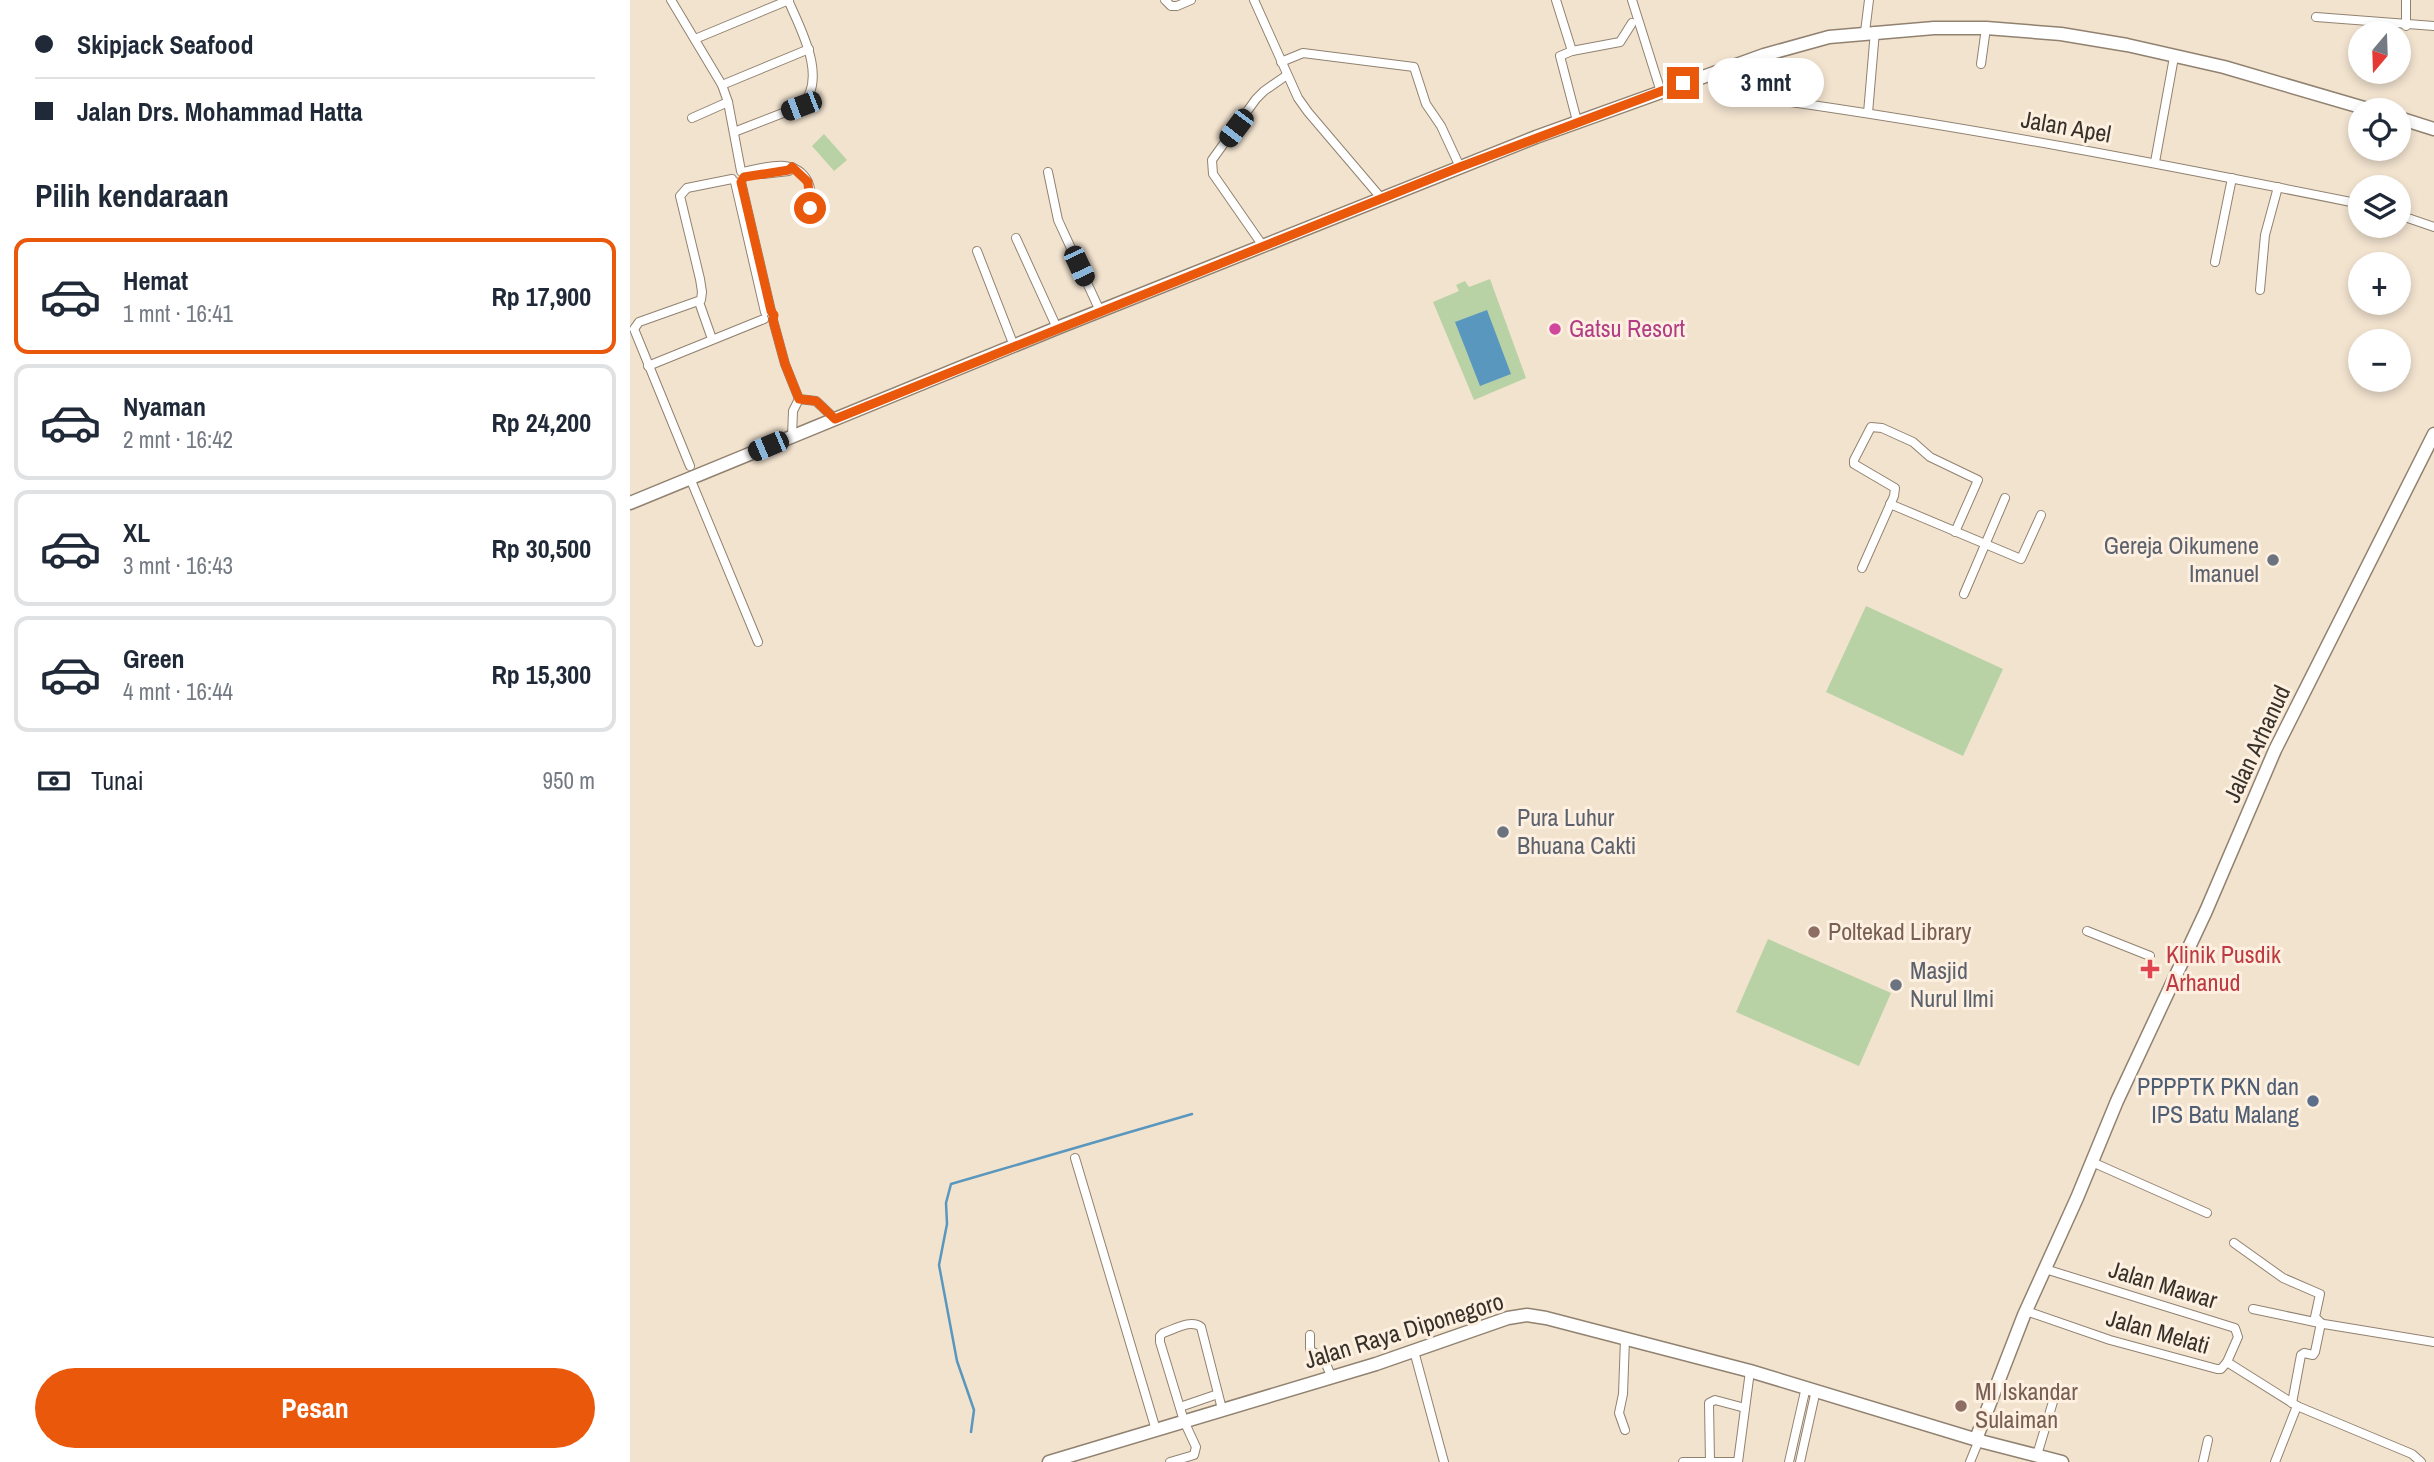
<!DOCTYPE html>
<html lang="id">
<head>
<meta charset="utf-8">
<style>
  :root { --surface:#fff; --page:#f6f6f7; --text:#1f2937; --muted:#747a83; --line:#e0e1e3; --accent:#ea580c }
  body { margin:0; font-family:"Archivo Narrow",sans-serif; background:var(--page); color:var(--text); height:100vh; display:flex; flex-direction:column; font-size:26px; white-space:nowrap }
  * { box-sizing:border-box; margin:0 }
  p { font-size:23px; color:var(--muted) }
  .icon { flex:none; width:38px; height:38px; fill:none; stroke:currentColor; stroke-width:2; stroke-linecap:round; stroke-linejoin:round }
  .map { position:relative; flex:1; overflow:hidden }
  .panel { display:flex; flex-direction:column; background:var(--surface); width:630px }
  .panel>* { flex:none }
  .guide { display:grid; align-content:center; height:154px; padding:0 35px; background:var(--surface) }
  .needle { width:46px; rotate:199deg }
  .tools { position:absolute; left:1718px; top:21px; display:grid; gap:14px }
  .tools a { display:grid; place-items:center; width:63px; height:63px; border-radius:50%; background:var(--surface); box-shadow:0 4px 10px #0003; font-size:35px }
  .end { position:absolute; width:32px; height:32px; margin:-16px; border:9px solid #ea580c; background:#fff; box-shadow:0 0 0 4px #fff }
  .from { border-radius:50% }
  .bubble { position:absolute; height:49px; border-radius:24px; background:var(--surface); box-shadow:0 4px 10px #0003; font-size:23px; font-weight:800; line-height:49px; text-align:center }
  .car { position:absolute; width:21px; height:42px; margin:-21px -10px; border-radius:9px; box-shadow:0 0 5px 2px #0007; background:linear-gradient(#222 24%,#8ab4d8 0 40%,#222 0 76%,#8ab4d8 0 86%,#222 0) }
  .guide b { display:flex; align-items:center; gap:24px; height:66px; font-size:26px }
  .guide b+b { border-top:2px solid var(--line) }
  .guide i { width:18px; height:18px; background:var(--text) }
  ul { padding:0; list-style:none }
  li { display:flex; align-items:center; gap:21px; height:116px; margin:0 14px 10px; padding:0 21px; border:4px solid var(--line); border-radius:14px }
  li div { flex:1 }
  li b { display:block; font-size:26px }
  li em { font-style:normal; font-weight:800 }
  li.on { border-color:var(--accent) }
  li>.icon { width:63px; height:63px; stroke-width:1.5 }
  h2 { padding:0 35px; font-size:32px; line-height:84px }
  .pay { display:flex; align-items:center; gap:18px; height:77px; padding:0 35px; font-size:26px }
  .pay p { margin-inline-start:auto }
  .primary-button { display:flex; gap:14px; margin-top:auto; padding:14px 35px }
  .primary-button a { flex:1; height:80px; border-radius:42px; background:var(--accent); color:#fff; font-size:28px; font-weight:800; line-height:80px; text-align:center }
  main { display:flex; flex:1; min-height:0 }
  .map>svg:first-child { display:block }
</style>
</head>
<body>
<main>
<section class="panel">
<div class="guide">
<b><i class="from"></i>Skipjack Seafood</b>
<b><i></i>Jalan Drs. Mohammad Hatta</b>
</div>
<h2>Pilih kendaraan</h2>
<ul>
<li class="on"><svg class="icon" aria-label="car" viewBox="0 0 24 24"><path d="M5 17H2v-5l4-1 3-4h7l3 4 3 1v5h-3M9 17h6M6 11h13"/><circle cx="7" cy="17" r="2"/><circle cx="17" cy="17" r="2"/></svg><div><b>Hemat</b><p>1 mnt · 16:41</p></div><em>Rp 17,900</em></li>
<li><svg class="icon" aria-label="car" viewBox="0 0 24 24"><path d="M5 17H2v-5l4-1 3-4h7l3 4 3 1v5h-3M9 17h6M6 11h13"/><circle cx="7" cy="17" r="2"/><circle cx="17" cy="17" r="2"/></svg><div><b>Nyaman</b><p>2 mnt · 16:42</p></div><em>Rp 24,200</em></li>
<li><svg class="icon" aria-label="car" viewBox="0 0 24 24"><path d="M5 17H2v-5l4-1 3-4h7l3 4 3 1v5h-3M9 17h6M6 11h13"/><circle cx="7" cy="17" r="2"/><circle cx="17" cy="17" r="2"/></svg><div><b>XL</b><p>3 mnt · 16:43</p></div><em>Rp 30,500</em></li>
<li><svg class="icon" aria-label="car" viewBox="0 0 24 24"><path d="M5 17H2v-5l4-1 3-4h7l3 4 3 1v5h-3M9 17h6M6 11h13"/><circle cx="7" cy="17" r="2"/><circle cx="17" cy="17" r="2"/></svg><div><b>Green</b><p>4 mnt · 16:44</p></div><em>Rp 15,300</em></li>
</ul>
<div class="pay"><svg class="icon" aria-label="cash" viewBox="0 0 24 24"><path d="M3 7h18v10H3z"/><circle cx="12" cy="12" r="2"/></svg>Tunai<p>950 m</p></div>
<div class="primary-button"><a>Pesan</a></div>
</section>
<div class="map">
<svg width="1804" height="1462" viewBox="0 0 1804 1462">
  <rect width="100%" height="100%" fill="#f2e3cf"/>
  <g fill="#b8d2a6">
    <polygon points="194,134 217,160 204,171 182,146"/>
    <polygon points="860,279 896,378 844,400 803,302 829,291 826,285 835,281 839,287"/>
    <polygon points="1236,606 1373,669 1333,756 1196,692"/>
    <polygon points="1138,939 1261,993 1229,1066 1106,1012"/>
  </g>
  <polygon fill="#5a97be" points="857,310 881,374 850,386 825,322"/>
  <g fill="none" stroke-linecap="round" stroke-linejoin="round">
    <polyline stroke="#5a97be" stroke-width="2.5" points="341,1432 344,1410 327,1361 309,1265 317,1224 316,1203 321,1184 562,1114"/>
    <defs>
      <g id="street">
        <polyline points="41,0 92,85 98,102 111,171"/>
        <polyline points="535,0 541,6 547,6 561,0"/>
        <polyline points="624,0 668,98 678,112 752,199"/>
        <polyline points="926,0 942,51"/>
        <polyline points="1002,0 1031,92"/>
        <polyline points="1776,0 1776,26"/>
        <polyline points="1686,17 1804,26"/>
        <polyline points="1235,32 1239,0"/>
        <polyline points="65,39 159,0"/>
        <polyline points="651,62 673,53 784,67 796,104 811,126 830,167"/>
        <polyline points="1351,64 1356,28"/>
        <polyline points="92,85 179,49"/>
        <path d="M 1133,98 C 1334,126 1532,164 1731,204"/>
        <polyline points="1238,113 1245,31"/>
        <polyline points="62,118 98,102"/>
        <polyline points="947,121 930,56 942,51 990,42 1002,23"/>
        <path d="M 104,132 L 171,106 C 199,79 170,28 158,0"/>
        <polyline points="1525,162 1544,57"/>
        <path d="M 112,172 C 135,168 165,156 178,182 C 183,193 181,210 183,222"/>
        <polyline points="418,172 428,220 470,311"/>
        <polyline points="133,174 159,171 162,167"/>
        <polyline points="105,182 135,312"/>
        <polyline points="111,182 141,311"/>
        <polyline points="1769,215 1804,227"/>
        <polyline points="386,238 427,328"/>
        <polyline points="633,246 583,174 582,160 626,99 634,91 657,75"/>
        <polyline points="347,251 384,346"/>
        <polyline points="1585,262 1602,178"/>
        <polyline points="1630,290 1635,235 1648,187"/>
        <polyline points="69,302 82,339"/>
        <polyline points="143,320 155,364 169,399"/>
        <polyline points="18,366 134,319"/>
        <polyline points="169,399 186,401 205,419"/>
        <polyline points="162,436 163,411 169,399"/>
        <polyline points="60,466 4,329 9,322 71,300 72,292 70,279 50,196 57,188 102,179"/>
        <polyline points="60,478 128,642"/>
        <polyline points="1260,504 1391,559 1411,515"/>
        <polyline points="1232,568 1264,496 1265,488 1224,464 1224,460 1241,427 1252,428 1283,442 1300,457 1348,480 1325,532"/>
        <polyline points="1334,594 1375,498"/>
        <polyline points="1457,931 1520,956"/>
        <polyline points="445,1158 526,1430"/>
        <polyline points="1462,1162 1577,1213"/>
        <polyline points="1604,1243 1653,1278 1690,1294 1685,1317 1691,1323 1685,1352 1683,1355 1674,1353 1671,1355 1662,1403"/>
        <polyline points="1415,1269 1605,1328 1608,1337 1597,1362"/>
        <polyline points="1623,1309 1694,1324 1804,1342"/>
        <polyline points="1396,1311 1480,1340 1587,1369 1591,1369 1597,1362 1667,1406 1782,1454 1791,1462"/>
        <polyline points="680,1335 680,1350 694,1359 701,1376"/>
        <polyline points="784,1351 814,1462"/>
        <polyline points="550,1407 588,1394"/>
        <polyline points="995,1430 989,1413 993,1394 995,1339"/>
        <polyline points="1407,1455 1425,1395"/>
        <path d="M 540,1462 L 564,1455 L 566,1447 L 554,1421 L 530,1342 L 530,1336 L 533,1333 C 545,1329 561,1319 571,1327 L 592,1409"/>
        <polyline points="1053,1462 1108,1462 1120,1371"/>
        <polyline points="1080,1462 1079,1403 1085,1400 1115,1408"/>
        <polyline points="1159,1462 1176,1387"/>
        <polyline points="1170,1462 1186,1390"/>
        <polyline points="1340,1462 1349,1440"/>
        <polyline points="1573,1462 1578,1440"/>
        <polyline points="1645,1462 1667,1406"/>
      </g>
      <g id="secondary">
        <polyline points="1346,1439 1394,1315 1447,1198 1487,1101 1576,911 1645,750 1804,434"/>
        <polyline points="419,1462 746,1364 878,1318 897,1315 916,1318 1120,1371 1354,1442 1432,1462"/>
      </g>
      <g id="primary">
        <polyline points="1769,118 1804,129"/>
        <polyline points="0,503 427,328 906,137 1134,55 1199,37 1304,28 1356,28 1431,34 1497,45 1594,67 1741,110"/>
      </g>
    </defs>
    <use href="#street" stroke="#918270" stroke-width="10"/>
    <use href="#secondary" stroke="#918270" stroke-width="15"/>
    <use href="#primary" stroke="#918270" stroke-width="15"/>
    <use href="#street" stroke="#fff" stroke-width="8"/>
    <use href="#secondary" stroke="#fff" stroke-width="12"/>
    <use href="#primary" stroke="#fff" stroke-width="12"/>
  </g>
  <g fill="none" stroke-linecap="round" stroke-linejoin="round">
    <polyline stroke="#ea580c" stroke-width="9" points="180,208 178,182 162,167 159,170 114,177 111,182 141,311 144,315 143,320 155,364 169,399 186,401 205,419 830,167 1053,83"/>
  </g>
  <circle fill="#d1479c" stroke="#fdf0e0" stroke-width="2.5" cx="925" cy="329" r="7"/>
  <g fill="#6b7280" stroke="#fdf0e0" stroke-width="2.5">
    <circle cx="1643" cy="560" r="7"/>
    <circle cx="873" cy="832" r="7"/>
    <circle cx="1266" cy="985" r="7"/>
  </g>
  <g fill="#8d6e63" stroke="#fdf0e0" stroke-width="2.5">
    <circle cx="1184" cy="932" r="7"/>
    <circle cx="1331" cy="1406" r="7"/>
  </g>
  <path fill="#e0444e" stroke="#fdf0e0" stroke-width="2.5" d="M1516.5 958.5h7v7h7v7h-7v7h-7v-7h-7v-7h7z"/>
  <circle fill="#5c6f8a" stroke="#fdf0e0" stroke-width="2.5" cx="1683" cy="1101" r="7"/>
  <g text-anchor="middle" stroke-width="6" stroke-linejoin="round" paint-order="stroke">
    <g font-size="24" fill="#373129" stroke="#fdf0e0">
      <text transform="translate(1436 127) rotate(10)" y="8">Jalan Apel</text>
      <text transform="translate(1627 744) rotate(-65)" y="8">Jalan Arhanud</text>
      <text transform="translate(1533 1285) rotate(17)" y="8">Jalan Mawar</text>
      <text transform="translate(774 1331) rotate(-17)" y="8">Jalan Raya Diponegoro</text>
      <text transform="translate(1528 1332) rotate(16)" y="8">Jalan Melati</text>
    </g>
    <g font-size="24" fill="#b23c85" stroke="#fdf0e0" text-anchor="start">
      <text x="939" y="337">Gatsu Resort</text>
    </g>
    <g font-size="24" fill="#5b616d" stroke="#fdf0e0" text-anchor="start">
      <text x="1629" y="554" text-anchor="end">Gereja Oikumene<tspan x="1629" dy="28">Imanuel</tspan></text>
      <text x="887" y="826">Pura Luhur<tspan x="887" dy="28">Bhuana Cakti</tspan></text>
      <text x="1280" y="979">Masjid<tspan x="1280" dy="28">Nurul Ilmi</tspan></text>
    </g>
    <g font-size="24" fill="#785e54" stroke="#fdf0e0" text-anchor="start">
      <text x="1198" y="940">Poltekad Library</text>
      <text x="1345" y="1400">MI Iskandar<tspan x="1345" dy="28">Sulaiman</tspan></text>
    </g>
    <g font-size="24" fill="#be3a42" stroke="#fdf0e0" text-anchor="start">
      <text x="1536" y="963">Klinik Pusdik<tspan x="1536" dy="28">Arhanud</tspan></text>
    </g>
    <g font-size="24" fill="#4e5e75" stroke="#fdf0e0" text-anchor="end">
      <text x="1669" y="1095">PPPPTK PKN dan<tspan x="1669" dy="28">IPS Batu Malang</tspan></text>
    </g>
  </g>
</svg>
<div class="tools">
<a><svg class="needle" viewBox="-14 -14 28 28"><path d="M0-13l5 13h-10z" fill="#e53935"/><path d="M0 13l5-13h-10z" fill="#747a83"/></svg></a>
<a><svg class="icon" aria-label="locate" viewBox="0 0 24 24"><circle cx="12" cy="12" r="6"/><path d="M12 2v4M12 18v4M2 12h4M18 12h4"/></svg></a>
<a><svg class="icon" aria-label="layers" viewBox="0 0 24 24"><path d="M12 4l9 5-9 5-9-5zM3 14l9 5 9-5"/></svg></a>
<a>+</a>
<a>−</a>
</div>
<i class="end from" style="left:180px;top:208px"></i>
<i class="end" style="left:1053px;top:83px"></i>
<div class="bubble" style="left:1078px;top:58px;width:116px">3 mnt</div>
<i class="car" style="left:171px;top:106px;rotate:249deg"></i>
<i class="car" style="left:606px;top:128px;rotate:217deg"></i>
<i class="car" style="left:449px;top:266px;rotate:155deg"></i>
<i class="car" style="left:138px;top:446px;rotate:247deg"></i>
</div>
</main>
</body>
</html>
